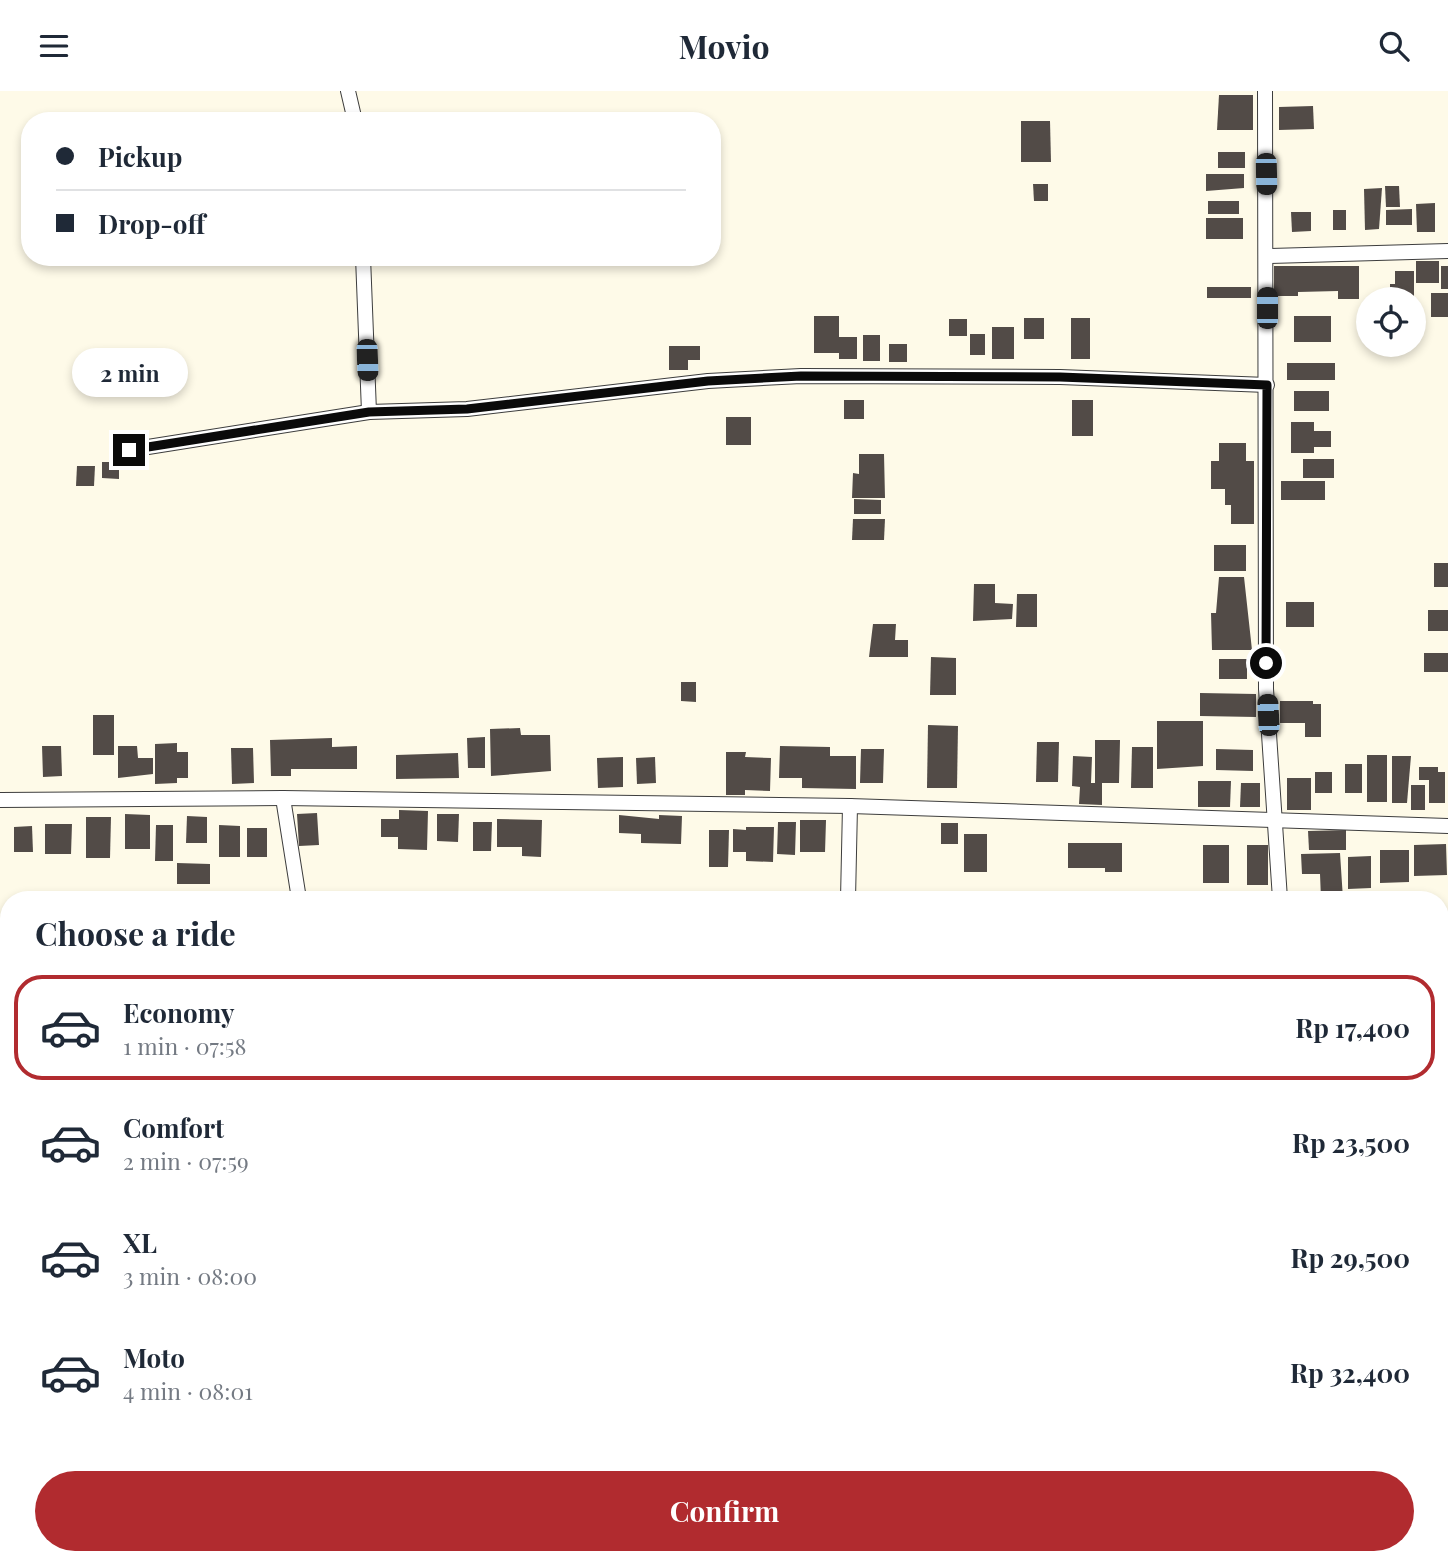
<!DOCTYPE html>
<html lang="en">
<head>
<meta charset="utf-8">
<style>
  :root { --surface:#fff; --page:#f2f2f3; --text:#1f2937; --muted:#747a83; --line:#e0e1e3; --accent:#b12b2f }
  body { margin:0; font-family:"Playfair Display",serif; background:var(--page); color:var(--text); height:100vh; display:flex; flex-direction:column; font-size:26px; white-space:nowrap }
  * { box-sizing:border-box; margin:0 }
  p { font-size:23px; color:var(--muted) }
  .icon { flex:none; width:38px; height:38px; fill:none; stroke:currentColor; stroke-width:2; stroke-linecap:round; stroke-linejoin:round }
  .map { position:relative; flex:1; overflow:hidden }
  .panel { position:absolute; left:0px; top:800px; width:1449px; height:674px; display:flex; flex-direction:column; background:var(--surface); border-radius:28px 28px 0 0; box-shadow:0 4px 10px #0003 }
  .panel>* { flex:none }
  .guide { position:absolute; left:21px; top:21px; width:700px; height:154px; border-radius:28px; box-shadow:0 4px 10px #0003; display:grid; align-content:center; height:154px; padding:0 35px; background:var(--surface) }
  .buttons { position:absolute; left:1356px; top:196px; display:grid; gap:14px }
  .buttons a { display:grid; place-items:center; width:70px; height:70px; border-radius:50%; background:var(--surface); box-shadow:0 4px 10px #0003; font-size:35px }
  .end { position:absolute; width:32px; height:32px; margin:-16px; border:9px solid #0a0a0a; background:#fff; box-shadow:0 0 0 4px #fff }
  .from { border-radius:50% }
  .bubble { position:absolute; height:49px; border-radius:24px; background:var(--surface); box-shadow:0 4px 10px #0003; font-size:23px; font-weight:700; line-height:49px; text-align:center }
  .car { position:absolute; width:21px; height:42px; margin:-21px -10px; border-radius:9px; box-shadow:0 0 5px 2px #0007; background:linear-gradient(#222 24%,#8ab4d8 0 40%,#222 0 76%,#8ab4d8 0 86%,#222 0) }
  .guide b { display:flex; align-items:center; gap:24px; height:66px; font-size:26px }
  .guide b+b { border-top:2px solid var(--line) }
  .guide i { width:18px; height:18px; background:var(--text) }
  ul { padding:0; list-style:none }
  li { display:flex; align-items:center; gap:21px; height:105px; margin:0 14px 10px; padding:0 21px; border:4px solid transparent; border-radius:28px }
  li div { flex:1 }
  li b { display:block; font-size:26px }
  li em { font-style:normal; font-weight:700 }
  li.current { border-color:var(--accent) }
  li>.icon { width:63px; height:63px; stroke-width:1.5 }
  h2 { padding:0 35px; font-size:32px; line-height:84px }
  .primary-button { display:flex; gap:14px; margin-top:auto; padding:14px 35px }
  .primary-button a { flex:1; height:80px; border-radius:42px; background:var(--accent); color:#fff; font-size:28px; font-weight:700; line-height:80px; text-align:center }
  header { display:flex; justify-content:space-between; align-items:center; height:91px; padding:0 35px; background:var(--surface); font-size:32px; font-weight:700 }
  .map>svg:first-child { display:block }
</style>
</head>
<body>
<header><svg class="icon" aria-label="menu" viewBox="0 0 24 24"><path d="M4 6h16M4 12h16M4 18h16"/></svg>Movio<svg class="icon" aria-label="search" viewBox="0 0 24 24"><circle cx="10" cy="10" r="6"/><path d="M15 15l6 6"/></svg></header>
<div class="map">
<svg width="1448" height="1473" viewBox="0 0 1448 1473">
  <rect width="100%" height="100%" fill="#fefae8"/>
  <g fill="#524b47">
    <polygon points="1219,4 1253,4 1253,39 1217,39"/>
    <polygon points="1313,15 1314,38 1279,39 1279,16"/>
    <polygon points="1021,30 1050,30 1051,71 1021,71"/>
    <rect x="1218" y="61" width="27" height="16"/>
    <polygon points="1206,83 1244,83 1244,97 1206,100"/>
    <polygon points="1033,93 1048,93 1048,110 1034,110"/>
    <polygon points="1385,95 1399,95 1400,116 1386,116"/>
    <polygon points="1382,97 1379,138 1365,139 1364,98"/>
    <rect x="1208" y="110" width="31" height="13"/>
    <polygon points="1435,112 1435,141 1417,141 1416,113"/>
    <polygon points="1412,118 1412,134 1386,134 1386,119"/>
    <rect x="1333" y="119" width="13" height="20"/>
    <polygon points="1291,121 1311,121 1311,140 1292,141"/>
    <rect x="1206" y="127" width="37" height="21"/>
    <rect x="1416" y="170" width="23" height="22"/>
    <polygon points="1274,175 1359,175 1359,208 1338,208 1338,200 1298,201 1298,205 1274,205"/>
    <rect x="1441" y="175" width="7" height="23"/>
    <polygon points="1395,180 1414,180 1414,208 1390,208 1390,193 1395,193"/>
    <rect x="1207" y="196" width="44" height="11"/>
    <rect x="1431" y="202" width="17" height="24"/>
    <polygon points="814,225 839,225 839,246 857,246 857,268 839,268 839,262 814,262"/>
    <rect x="1294" y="225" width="37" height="26"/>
    <rect x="1024" y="227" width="20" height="21"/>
    <rect x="1071" y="227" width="19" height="41"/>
    <rect x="949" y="228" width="18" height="17"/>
    <rect x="992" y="236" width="22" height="32"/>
    <rect x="970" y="243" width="15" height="21"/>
    <rect x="863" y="244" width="17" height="26"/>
    <rect x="889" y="253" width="18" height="18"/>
    <polygon points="669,255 700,255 700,269 688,269 688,279 669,279"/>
    <rect x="1287" y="272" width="48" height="17"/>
    <rect x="1294" y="300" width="35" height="20"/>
    <rect x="844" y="309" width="20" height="19"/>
    <rect x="1072" y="309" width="21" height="36"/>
    <rect x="726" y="326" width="25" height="28"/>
    <polygon points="1291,331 1314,331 1314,340 1331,340 1331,356 1314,356 1314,362 1291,362"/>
    <polygon points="1219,352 1246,352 1246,370 1254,370 1254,433 1231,433 1231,414 1225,414 1225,398 1211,398 1211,370 1219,370"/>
    <polygon points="859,363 884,363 885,407 852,407 853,382 859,383"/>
    <rect x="1303" y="368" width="31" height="19"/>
    <polygon points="102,371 119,371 119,388 102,387"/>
    <polygon points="77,375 95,375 94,395 76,395"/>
    <rect x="1281" y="390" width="44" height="19"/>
    <polygon points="854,408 881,409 881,423 854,423"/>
    <polygon points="853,428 885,428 884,449 852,449"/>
    <rect x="1214" y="454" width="32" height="26"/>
    <rect x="1434" y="472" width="14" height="24"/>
    <polygon points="1219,486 1244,486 1252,559 1212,559 1211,522 1216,522"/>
    <polygon points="974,493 995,493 995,512 1013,513 1012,528 973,530"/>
    <polygon points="1017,503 1037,503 1037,536 1016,536"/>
    <rect x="1286" y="511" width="28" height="25"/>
    <rect x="1428" y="519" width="20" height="21"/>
    <polygon points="873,533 896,533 895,549 908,549 908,566 869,566"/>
    <rect x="1424" y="562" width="24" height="19"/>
    <polygon points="931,566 956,567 956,604 930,604"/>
    <rect x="1219" y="568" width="28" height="20"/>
    <polygon points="681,591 696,591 696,611 681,610"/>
    <polygon points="1200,602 1256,603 1256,626 1200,625"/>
    <polygon points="1280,610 1313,610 1313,613 1321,613 1321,646 1305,646 1305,632 1280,632"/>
    <rect x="93" y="624" width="21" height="40"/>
    <polygon points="1157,630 1203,630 1203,675 1157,678"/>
    <polygon points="928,634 958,635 957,697 927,697"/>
    <polygon points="520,637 521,644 550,644 551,680 491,685 490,638"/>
    <polygon points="485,646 485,677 468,677 467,647"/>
    <polygon points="332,647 332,656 357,655 357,678 291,678 291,685 271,685 270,649"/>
    <polygon points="1095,649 1120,649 1119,692 1102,692 1102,714 1079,713 1080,696 1072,695 1073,665 1092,666 1091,692 1095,692"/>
    <polygon points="1037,651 1059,651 1058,691 1036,691"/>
    <polygon points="177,652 177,661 188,661 188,687 177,687 177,692 155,693 155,653"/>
    <polygon points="42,655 61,655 62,685 43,686"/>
    <polygon points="118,655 137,655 138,667 153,667 153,683 118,687"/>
    <polygon points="780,655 830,656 830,665 856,665 856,698 802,697 802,687 779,687"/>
    <polygon points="1132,656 1153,656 1153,697 1131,697"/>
    <polygon points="231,657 253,657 254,692 232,693"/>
    <polygon points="861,658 884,658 883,692 860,692"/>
    <polygon points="1216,658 1253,659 1253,680 1216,679"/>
    <polygon points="726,661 746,661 745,666 771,667 770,700 745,699 745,704 726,704"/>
    <polygon points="458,662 459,687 396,688 396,664"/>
    <rect x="1367" y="664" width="20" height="47"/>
    <polygon points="1392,665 1411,665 1407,712 1392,712"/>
    <polygon points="623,666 623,696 598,697 597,667"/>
    <polygon points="655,666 656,692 637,693 636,667"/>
    <rect x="1345" y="673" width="17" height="29"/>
    <polygon points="1419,676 1438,676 1438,681 1445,681 1445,712 1429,712 1429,689 1419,689"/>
    <rect x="1315" y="681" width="17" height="21"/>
    <rect x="1287" y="687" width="24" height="32"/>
    <polygon points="1198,690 1231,690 1230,716 1198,716"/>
    <polygon points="1241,692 1260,692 1260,716 1240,716"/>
    <rect x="1411" y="694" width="14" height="25"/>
    <polygon points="399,719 428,720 427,759 398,758 398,746 381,746 381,728 399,728"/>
    <polygon points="317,722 319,754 299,755 297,723"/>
    <polygon points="125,723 150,724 150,758 125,758"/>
    <polygon points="437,723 459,723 458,751 437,750"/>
    <polygon points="619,724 659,728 659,724 682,725 681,753 641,752 641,743 619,742"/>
    <polygon points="187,725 207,726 207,752 186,752"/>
    <polygon points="86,726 111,726 110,767 86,767"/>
    <polygon points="497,728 542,729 541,766 522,765 522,756 497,756"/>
    <polygon points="800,729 826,729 825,761 800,761"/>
    <polygon points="473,731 492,731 491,760 473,760"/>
    <polygon points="778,731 796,731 795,764 777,763"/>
    <rect x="941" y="732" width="17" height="21"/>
    <polygon points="45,733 72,733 71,763 45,763"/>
    <polygon points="156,734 173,734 173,770 155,770"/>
    <polygon points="219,734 240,735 240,766 219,766"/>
    <polygon points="32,735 33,761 14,761 14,736"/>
    <polygon points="746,736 774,736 773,771 746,770 746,761 733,761 733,738 746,739"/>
    <rect x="247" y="737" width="20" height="29"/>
    <polygon points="709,739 729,739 728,776 709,776"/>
    <polygon points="1346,739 1346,759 1309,759 1308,740"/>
    <rect x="964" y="743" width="23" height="38"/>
    <polygon points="1068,752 1122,752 1122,781 1105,781 1105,777 1068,777"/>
    <polygon points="1446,753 1447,784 1414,785 1414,754"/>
    <rect x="1203" y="754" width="26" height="38"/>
    <rect x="1247" y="754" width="21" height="40"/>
    <polygon points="1380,759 1409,759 1409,791 1380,792"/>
    <polygon points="1340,762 1343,808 1321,808 1320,783 1302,783 1301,763"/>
    <polygon points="1371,765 1371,797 1348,798 1348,766"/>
    <polygon points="177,772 210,773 210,793 177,793"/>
  </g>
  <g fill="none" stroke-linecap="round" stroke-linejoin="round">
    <defs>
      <polyline id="service" points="0,1225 9,1226"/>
      <g id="minor">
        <polyline points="348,0 355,30"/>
        <polyline points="1265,0 1266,598 1280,808"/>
        <polyline points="1267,165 1448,160"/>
        <polyline points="363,166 369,321"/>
        <polyline points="129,359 369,321 467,318 708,290 801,285 1060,286 1267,294"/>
        <polyline points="283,707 299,808"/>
        <polyline points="0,709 283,707 850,715 1448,735"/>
        <polyline points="848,808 850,715"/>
        <polyline points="0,1354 9,1355"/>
        <polyline points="1440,1391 1448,1391"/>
      </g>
    </defs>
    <use href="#service" stroke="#3d3d3d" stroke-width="9"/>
    <use href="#minor" stroke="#3d3d3d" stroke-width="16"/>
    <use href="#service" stroke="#fff" stroke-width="7"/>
    <use href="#minor" stroke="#fff" stroke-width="14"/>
  </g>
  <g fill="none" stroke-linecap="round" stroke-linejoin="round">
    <polyline stroke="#0a0a0a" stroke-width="9" points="129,359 369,321 467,318 708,290 801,285 1060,286 1267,294 1266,572"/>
  </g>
</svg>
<div class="buttons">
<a><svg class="icon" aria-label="locate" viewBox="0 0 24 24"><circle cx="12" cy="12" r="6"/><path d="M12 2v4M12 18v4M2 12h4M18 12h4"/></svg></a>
</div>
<i class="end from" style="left:1266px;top:572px"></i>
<i class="end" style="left:129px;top:359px"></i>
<div class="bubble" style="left:72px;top:257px;width:116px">2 min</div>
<i class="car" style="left:1266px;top:83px;rotate:179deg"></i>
<i class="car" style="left:1267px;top:217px;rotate:0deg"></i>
<i class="car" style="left:367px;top:269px;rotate:178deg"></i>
<i class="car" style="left:1268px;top:624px;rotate:357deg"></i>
<div class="guide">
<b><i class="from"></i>Pickup</b>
<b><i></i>Drop-off</b>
</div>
<section class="panel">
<h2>Choose a ride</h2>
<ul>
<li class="current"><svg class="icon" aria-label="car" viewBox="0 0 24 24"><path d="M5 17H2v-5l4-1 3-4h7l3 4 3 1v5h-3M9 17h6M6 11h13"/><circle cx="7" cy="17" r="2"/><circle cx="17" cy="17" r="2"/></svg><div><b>Economy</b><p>1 min · 07:58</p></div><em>Rp 17,400</em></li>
<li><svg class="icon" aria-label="car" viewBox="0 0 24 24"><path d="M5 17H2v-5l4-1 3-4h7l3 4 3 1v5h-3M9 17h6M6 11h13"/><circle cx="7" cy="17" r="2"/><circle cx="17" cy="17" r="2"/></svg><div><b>Comfort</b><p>2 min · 07:59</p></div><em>Rp 23,500</em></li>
<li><svg class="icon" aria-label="car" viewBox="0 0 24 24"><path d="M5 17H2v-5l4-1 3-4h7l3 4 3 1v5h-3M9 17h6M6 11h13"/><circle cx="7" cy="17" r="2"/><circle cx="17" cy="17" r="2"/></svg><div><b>XL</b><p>3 min · 08:00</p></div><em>Rp 29,500</em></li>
<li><svg class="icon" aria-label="car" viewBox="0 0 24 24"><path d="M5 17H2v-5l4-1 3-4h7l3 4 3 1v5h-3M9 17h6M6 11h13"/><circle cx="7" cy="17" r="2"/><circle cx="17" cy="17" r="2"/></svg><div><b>Moto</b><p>4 min · 08:01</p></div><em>Rp 32,400</em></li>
</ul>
<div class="primary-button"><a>Confirm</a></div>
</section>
</div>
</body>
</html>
